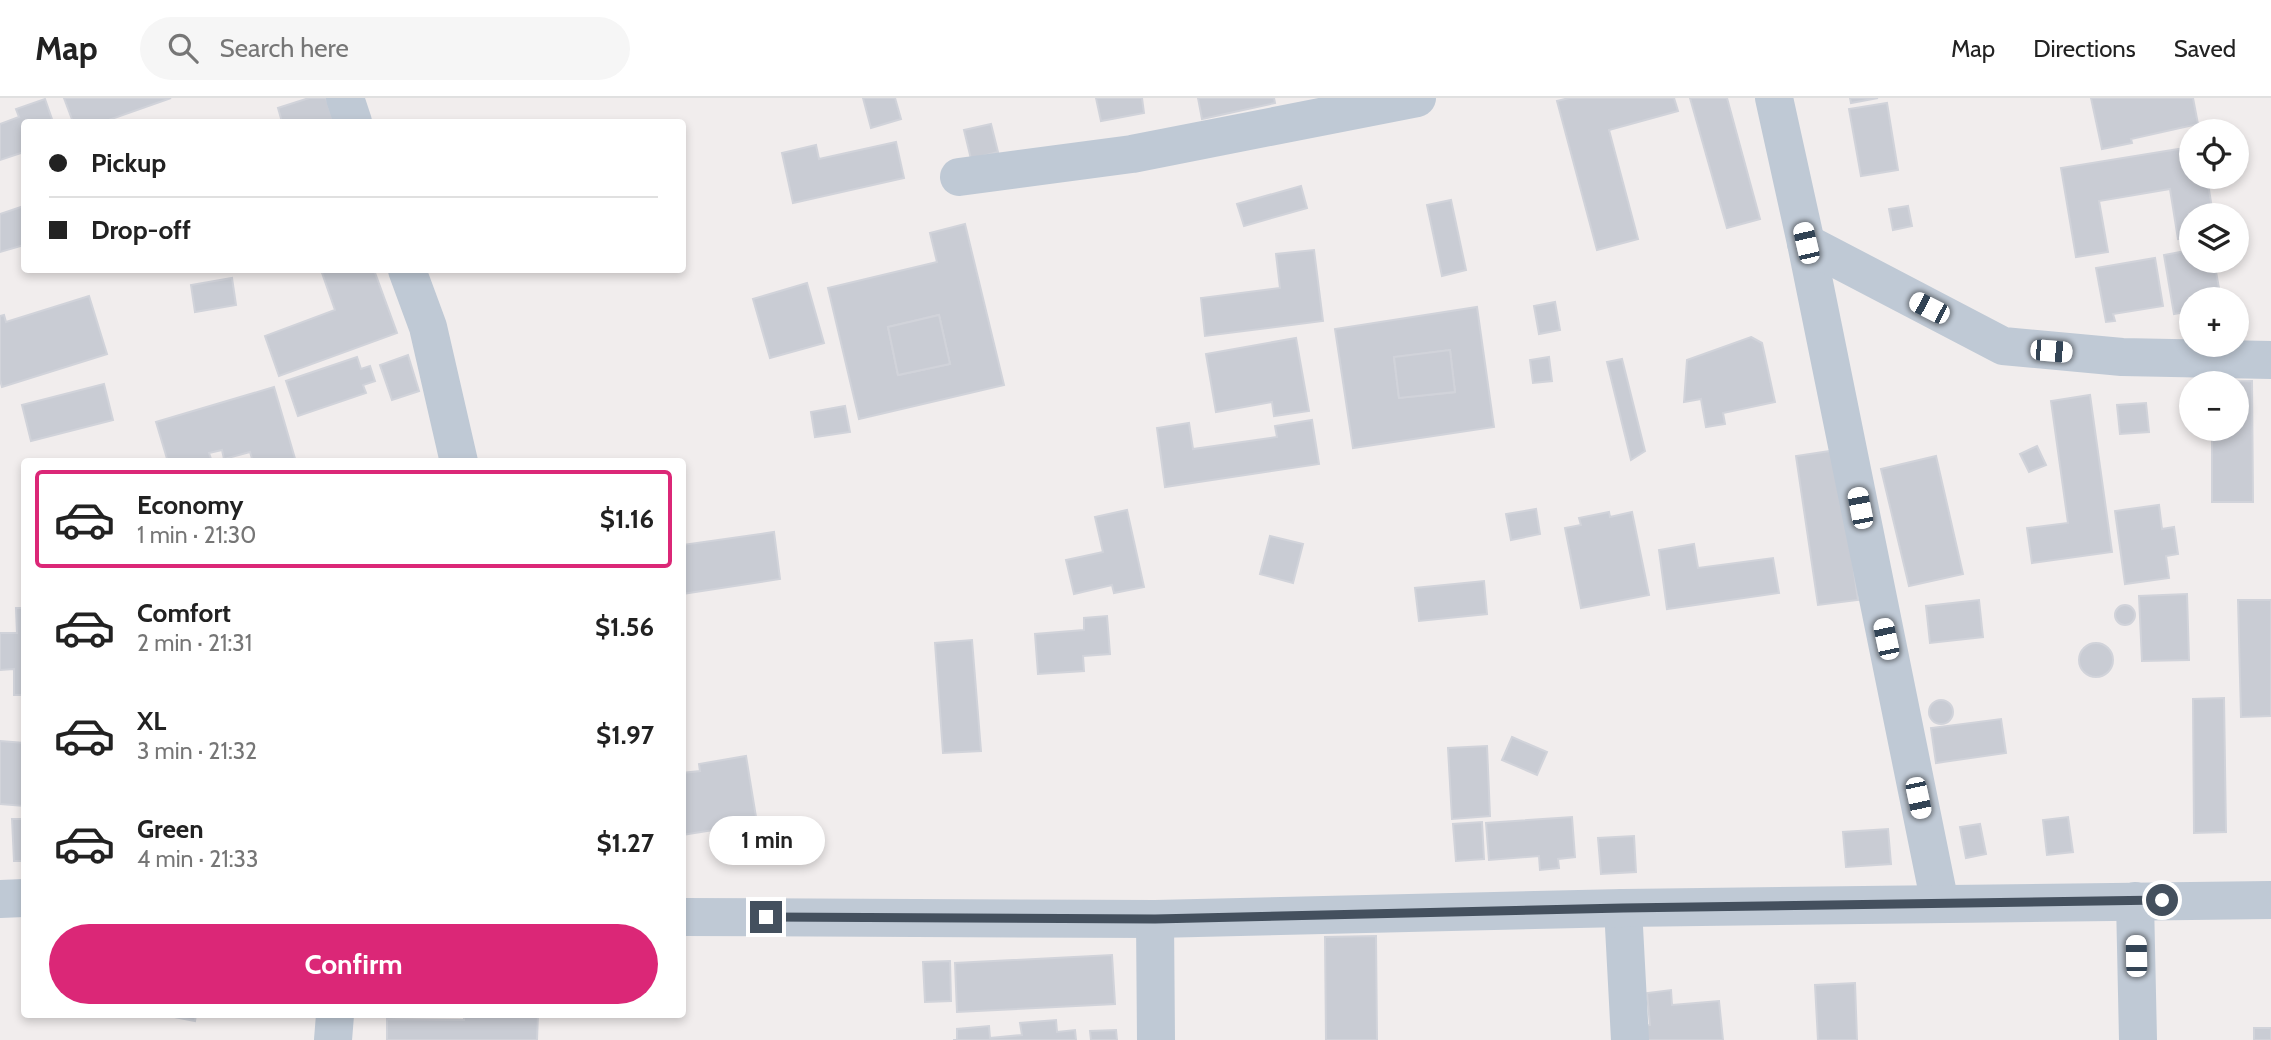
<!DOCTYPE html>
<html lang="en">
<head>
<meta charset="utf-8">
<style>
  :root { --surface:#fff; --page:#f6f6f6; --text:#222; --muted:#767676; --line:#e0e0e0; --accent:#db2777 }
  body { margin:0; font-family:Cabin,sans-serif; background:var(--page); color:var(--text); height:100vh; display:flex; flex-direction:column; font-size:26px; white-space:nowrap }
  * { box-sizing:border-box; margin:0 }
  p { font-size:23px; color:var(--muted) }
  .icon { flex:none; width:38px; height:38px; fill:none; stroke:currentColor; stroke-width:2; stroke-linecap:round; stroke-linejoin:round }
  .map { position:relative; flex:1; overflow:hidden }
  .details { position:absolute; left:21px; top:360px; width:665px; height:560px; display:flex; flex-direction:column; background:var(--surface); border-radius:7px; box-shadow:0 4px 10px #0003 }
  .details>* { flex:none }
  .guide { position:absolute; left:21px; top:21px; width:665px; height:154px; border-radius:7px; box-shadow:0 4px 10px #0003; display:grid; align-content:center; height:154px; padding:0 28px; background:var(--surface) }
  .buttons { position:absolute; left:2179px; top:21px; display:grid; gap:14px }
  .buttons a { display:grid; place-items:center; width:70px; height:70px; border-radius:50%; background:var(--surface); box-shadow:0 4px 10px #0003; font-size:35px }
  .end { position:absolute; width:32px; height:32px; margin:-16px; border:9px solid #44505e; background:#fff; box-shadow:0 0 0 4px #fff }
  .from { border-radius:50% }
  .bubble { position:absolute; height:49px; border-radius:24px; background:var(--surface); box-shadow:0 4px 10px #0003; font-size:23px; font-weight:700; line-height:49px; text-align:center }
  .car { position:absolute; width:21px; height:42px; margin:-21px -10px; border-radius:9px; box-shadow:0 0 5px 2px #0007; background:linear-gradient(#fff 24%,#345 0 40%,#fff 0 76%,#345 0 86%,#fff 0) }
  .guide b { display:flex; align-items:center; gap:24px; height:66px; font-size:26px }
  .guide b+b { border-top:2px solid var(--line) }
  .guide i { width:18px; height:18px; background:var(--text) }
  ul { padding:12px 0 0; list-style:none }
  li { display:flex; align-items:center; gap:21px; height:98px; margin:0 14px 10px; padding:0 14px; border:4px solid transparent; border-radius:7px }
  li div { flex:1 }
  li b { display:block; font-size:26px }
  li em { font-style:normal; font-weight:700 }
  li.current { border-color:var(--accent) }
  li>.icon { width:63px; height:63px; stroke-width:1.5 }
  .primary-button { display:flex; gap:14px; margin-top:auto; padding:14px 28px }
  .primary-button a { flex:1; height:80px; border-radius:42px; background:var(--accent); color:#fff; font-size:28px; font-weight:700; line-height:80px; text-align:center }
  header { display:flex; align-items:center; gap:42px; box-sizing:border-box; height:98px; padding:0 35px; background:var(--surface); border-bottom:2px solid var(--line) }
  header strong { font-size:33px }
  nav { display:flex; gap:38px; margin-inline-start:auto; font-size:24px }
  .search { width:490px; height:63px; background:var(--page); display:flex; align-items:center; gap:18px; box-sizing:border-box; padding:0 24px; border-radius:38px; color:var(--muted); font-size:26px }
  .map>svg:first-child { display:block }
</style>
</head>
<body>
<header>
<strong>Map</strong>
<div class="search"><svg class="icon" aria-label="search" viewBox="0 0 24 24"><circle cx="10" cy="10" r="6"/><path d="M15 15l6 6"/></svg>Search here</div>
<nav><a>Map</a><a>Directions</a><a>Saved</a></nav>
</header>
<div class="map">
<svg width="2271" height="942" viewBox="0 0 2271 942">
  <rect width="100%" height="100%" fill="#f1eded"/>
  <g fill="#c9ccd4" stroke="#d1d3da" stroke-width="2" fill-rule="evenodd">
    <polygon points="64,0 171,0 103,24 73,24"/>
    <polygon points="309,0 326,0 334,24 282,24 278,10"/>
    <polygon points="863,0 895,0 901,21 871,30"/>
    <polygon points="1096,0 1142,0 1144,15 1101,23"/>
    <polygon points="1198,0 1274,0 1275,5 1202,21"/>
    <polygon points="1569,0 1674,0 1678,13 1609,32 1638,141 1597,152 1557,3"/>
    <polygon points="1690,0 1727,0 1760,121 1727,130"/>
    <polygon points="1850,0 1878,0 1851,5"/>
    <polygon points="2091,0 2193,0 2198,26 2131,41 2132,45 2102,51"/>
    <polygon points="45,1 53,24 24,24 24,54 0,62 0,26 19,19 16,11"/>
    <polygon points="1887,5 1898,72 1861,78 1849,11"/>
    <polygon points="991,26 998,54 971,61 964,32"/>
    <polygon points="896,44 904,80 793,105 782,55 816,47 819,61"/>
    <polygon points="2191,49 2191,79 2207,79 2213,117 2191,117 2191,139 2178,141 2170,91 2099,103 2108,154 2076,159 2061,70"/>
    <polygon points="1301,88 1307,110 1244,128 1237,106"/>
    <polygon points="1451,102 1466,172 1442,178 1427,107"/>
    <polygon points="24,108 24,147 0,154 0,116"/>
    <polygon points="1908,108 1912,128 1893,132 1889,111"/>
    <path d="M 965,126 L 1004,287 L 859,321 L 828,190 L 937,164 L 930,135 ZM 939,217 L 950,266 L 898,277 L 888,229 Z"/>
    <polygon points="1314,152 1323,223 1205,238 1201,200 1280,190 1276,156"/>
    <polygon points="2191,152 2191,163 2214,163 2221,201 2191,201 2191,213 2174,216 2164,157"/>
    <polygon points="2155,160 2163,208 2113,216 2115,223 2106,224 2096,170"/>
    <polygon points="321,172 374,172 397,235 279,278 265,238 335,212"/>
    <polygon points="232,180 236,207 195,214 191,187"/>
    <polygon points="807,185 824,245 770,260 753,201"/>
    <polygon points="89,198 107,256 2,289 0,282 0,218 4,217 6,224"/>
    <polygon points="1555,204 1560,232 1539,236 1534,208"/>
    <path d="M 1477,209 L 1494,329 L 1353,350 L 1335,231 ZM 1450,252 L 1455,294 L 1399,300 L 1394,259 Z"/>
    <polygon points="939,217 950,266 898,277 888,229"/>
    <polygon points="1751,239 1762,245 1775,304 1723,315 1725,326 1706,329 1701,301 1684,304 1687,262"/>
    <polygon points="1296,240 1309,313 1274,318 1272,304 1216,314 1206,256"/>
    <polygon points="1450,252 1455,294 1399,300 1394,259"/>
    <polygon points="408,257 419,293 392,302 380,267"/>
    <polygon points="357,259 361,271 370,268 375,283 363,287 366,295 298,318 286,283"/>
    <polygon points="1549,259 1552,283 1533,285 1530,262"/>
    <polygon points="1622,261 1645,353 1631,362 1607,264"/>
    <polygon points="2252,283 2253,404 2212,404 2212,331 2236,331 2236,285 2212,285 2212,284"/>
    <polygon points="104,286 113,322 31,343 22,307"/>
    <polygon points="274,289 296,364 253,364 250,354 224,361 222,352 209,355 212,364 168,364 156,324"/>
    <polygon points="2090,297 2112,454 2032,465 2027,430 2068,425 2051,303"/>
    <polygon points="2146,305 2149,334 2120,336 2117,307"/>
    <polygon points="845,308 850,334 815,339 811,314"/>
    <polygon points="1312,322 1319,366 1165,389 1157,330 1189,325 1193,351 1277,339 1275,328"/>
    <polygon points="2037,348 2046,367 2029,374 2020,356"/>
    <polygon points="1837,352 1858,502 1818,507 1796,358"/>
    <polygon points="1936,358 1963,476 1909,488 1881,371"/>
    <polygon points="2159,407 2162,431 2174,429 2178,456 2166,458 2169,480 2125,486 2115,413"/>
    <polygon points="1536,411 1540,436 1511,442 1506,416"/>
    <polygon points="1127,412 1144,489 1114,495 1112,487 1074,496 1066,462 1103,454 1095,419"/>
    <polygon points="1609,414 1610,419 1632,414 1649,497 1581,510 1565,430 1581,427 1579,420"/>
    <polygon points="774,434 780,481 682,496 682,447"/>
    <polygon points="1270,438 1303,446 1293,485 1260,476"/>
    <polygon points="1694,446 1698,470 1773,460 1779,495 1667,511 1659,452"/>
    <polygon points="1484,483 1487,516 1419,523 1415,490"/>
    <polygon points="2187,496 2189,562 2142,563 2139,498"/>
    <polygon points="1979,502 1983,539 1930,545 1926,508"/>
    <polygon points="2238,502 2271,502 2271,618 2241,619"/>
    <circle cx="2125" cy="517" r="10"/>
    <polygon points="16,510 24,510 24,597 14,597 14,571 0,572 0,535 17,535"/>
    <polygon points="1107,518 1110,556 1083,558 1084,573 1038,576 1035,536 1084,532 1084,520"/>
    <polygon points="972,542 981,653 943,655 935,545"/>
    <circle cx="2096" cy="562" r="17"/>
    <polygon points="2224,600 2226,734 2194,735 2193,601"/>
    <circle cx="1941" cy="614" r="12"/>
    <polygon points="2001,621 2006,655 1936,665 1931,630"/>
    <polygon points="1512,639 1547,654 1537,677 1502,662"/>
    <polygon points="0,643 24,645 24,708 0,706"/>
    <polygon points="1487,648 1490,718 1452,721 1448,650"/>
    <polygon points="746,658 757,725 682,737 682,675 700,673 699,666"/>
    <polygon points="1572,719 1575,759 1558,761 1559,770 1540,772 1539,758 1489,762 1486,725"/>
    <polygon points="2068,719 2073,754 2047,757 2043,722"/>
    <polygon points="12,721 24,721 24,763 14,763"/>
    <polygon points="1482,724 1484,761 1456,763 1453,726"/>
    <polygon points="1980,726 1986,756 1966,760 1960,729"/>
    <polygon points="1888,731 1891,766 1846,769 1843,734"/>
    <polygon points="1634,738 1636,774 1601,776 1598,740"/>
    <polygon points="1376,838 1377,942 1326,942 1325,839"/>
    <polygon points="1112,857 1115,906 957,914 955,865"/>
    <polygon points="950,863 951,903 925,904 923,864"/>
    <polygon points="1855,885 1857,942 1818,942 1815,887"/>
    <polygon points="1671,892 1672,907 1719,903 1723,942 1640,942 1639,929 1650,927 1647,895"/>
    <polygon points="164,917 196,917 195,923"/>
    <polygon points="464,917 538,917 537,942 387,942 387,921 464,922"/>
    <polygon points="1056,922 1057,934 1075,932 1076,942 953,942 957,942 957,931 989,928 990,940 1022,937 1020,925"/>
    <rect x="2254" y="930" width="17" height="12"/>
    <polygon points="1116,932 1117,942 1091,942 1090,933"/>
  </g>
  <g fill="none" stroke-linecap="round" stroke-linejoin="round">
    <g stroke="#bfc9d5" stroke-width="38">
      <polyline points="345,0 353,24"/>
      <polyline points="1774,0 1806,145 1940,806"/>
      <polyline points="959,79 1132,56 1417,0"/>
      <polyline points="1806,145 2003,248 2122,259 2271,262"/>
      <polyline points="407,172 428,229 459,364"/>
      <polyline points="0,801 24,800"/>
      <polyline points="2135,803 2138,942"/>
      <polyline points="1623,810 1630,942"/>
      <polyline points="682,819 1155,821 1623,810 2271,802"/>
      <polyline points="1155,821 1156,942"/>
      <polyline points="333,942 335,917"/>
    </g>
  </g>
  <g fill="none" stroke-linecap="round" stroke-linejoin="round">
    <polyline stroke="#44505e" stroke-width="9" points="766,819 1155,821 1623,810 2162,802"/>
  </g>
</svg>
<div class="buttons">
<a><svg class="icon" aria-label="locate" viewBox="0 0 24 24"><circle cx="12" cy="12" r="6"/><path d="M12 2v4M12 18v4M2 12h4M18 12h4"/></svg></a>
<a><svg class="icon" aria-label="layers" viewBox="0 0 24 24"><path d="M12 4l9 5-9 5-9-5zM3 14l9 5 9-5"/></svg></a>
<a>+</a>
<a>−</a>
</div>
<i class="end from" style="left:2162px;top:802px"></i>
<i class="end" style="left:766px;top:819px"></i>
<div class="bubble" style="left:709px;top:718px;width:116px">1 min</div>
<i class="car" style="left:1806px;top:145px;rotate:347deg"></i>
<i class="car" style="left:1929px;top:210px;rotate:297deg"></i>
<i class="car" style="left:2051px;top:253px;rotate:95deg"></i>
<i class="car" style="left:1860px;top:410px;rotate:349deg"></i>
<i class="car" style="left:1886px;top:541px;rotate:348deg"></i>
<i class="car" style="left:1918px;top:700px;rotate:168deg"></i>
<i class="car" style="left:2136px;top:858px;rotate:359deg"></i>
<div class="guide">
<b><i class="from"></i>Pickup</b>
<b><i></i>Drop-off</b>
</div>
<section class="details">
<ul>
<li class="current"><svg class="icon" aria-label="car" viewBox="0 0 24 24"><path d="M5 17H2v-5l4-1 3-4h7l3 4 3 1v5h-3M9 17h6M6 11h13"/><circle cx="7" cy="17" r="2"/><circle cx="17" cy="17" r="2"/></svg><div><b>Economy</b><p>1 min · 21:30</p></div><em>$1.16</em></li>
<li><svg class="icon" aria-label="car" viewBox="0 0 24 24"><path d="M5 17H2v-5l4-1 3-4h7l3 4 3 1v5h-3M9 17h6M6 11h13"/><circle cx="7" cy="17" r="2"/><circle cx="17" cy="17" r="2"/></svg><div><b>Comfort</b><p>2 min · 21:31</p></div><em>$1.56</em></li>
<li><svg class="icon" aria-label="car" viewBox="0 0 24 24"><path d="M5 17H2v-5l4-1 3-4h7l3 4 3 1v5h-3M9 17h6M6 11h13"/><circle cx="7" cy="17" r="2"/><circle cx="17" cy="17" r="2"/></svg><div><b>XL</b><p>3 min · 21:32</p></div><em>$1.97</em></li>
<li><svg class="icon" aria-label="car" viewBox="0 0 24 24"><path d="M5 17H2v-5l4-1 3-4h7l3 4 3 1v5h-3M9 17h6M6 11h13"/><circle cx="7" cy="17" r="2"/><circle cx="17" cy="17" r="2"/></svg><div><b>Green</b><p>4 min · 21:33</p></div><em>$1.27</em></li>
</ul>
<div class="primary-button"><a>Confirm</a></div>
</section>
</div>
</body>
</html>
